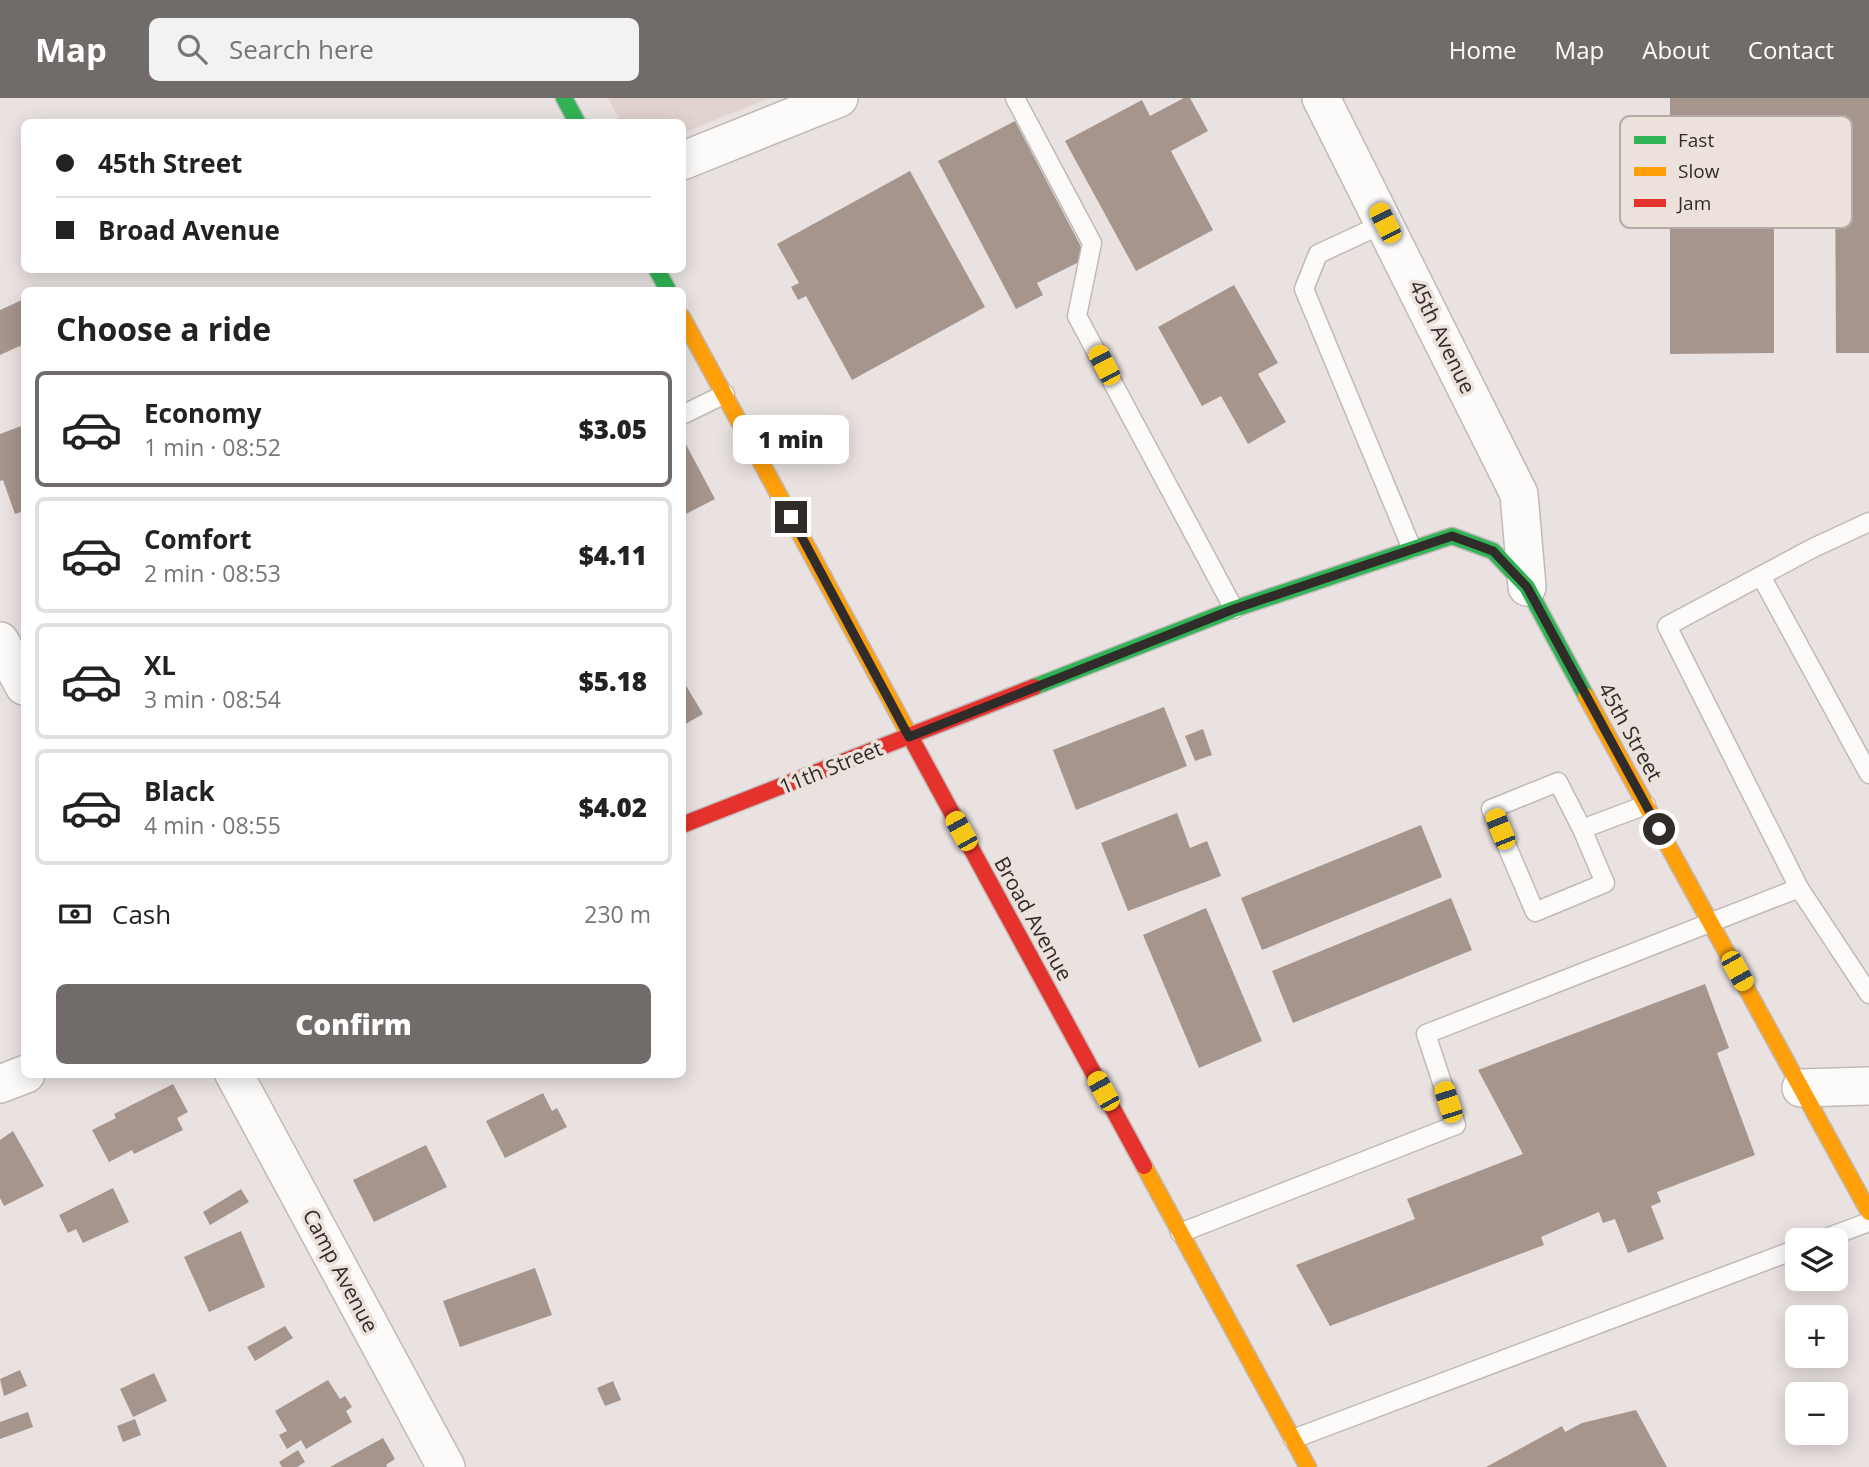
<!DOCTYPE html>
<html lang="en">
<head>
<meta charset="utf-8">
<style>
  :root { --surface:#fff; --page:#f2f2f2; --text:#222; --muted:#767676; --line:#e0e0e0; --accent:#716c6a }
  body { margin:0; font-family:"Open Sans",sans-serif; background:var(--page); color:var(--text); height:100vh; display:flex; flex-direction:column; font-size:26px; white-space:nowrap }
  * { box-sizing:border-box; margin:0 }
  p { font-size:23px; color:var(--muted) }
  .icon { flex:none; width:38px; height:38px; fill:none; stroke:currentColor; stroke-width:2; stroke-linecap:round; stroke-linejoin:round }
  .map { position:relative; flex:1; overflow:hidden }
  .drawer { position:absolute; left:21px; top:189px; width:665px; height:791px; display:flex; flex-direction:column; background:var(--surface); border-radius:10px; box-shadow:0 4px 18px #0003 }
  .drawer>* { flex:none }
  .top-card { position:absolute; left:21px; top:21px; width:665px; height:154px; border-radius:10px; box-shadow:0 4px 18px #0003; display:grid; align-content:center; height:154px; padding:0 35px; background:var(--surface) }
  .controls { position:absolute; left:1785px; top:1130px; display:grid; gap:14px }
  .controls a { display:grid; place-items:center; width:63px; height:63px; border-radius:10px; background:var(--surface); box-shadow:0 4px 18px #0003; font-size:35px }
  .end { position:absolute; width:32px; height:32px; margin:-16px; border:9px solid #302c2a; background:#fff; box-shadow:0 0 0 4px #fff }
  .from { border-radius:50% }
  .bubble { position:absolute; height:49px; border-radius:10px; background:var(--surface); box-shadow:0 4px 18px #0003; font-size:23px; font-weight:800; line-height:49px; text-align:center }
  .car { position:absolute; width:21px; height:42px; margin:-21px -10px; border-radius:9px; box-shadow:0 0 5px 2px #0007; background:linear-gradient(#f5c518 24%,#345 0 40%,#f5c518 0 76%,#345 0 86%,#f5c518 0) }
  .top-card b { display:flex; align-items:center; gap:24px; height:66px; font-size:26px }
  .top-card b+b { border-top:2px solid var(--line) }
  .top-card i { width:18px; height:18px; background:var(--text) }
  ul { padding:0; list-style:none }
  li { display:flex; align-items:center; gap:21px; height:116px; margin:0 14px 10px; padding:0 21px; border:4px solid var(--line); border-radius:10px }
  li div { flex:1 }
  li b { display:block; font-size:26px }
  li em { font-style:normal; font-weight:800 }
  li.current { border-color:var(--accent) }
  li>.icon { width:63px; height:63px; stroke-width:1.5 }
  h2 { padding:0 35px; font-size:32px; line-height:84px }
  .pay { display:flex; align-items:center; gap:18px; height:77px; padding:0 35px; font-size:26px }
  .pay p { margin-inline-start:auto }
  .action { display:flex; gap:14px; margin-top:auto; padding:14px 35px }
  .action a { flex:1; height:80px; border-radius:10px; background:var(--accent); color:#fff; font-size:28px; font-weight:800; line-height:80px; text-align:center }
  header { display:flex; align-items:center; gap:42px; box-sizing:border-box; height:98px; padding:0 35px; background:var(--accent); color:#fff }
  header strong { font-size:33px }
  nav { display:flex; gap:38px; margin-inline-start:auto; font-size:24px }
  .search { width:490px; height:63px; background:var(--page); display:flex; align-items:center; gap:18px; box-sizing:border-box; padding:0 24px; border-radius:10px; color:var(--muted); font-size:26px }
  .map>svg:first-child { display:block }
</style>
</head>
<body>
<header>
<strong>Map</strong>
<div class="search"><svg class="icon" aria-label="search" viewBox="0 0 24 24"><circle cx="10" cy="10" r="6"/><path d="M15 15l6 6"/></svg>Search here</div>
<nav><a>Home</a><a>Map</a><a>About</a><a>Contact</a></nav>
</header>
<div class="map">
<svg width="1869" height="1369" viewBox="0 0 1869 1369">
  <rect width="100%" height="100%" fill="#e9e2e0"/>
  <polygon fill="#e1d3ce" points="608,0 770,0 683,35 682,24 621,24"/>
  <g fill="#a6958d">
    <polygon points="1184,0 1190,0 1208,33 1171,53 1213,132 1136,173 1065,43 1142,2 1150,18"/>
    <polygon points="1670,0 1869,0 1869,255 1836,255 1835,51 1774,51 1774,255 1670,256"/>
    <polygon points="1015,23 1087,160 1037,185 1043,197 1016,211 938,63"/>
    <polygon points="910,73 985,209 852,282 806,198 798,202 791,189 799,185 777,146"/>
    <polygon points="1234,187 1278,265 1258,276 1286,324 1248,346 1221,298 1202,308 1158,229"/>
    <polygon points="24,201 24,246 0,257 0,212"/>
    <polygon points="24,327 24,413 15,416 3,382 0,383 0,336"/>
    <polygon points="682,339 715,401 682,418"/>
    <polygon points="682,581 703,616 682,628"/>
    <polygon points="1164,609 1187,668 1076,712 1053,652"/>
    <polygon points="1203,631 1212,657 1195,663 1185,638"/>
    <polygon points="1177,715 1190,750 1207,743 1221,778 1128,813 1101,745"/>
    <polygon points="1421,727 1442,779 1262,852 1241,800"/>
    <polygon points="1451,800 1472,852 1293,925 1272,873"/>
    <polygon points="1206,810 1262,943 1199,970 1143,837"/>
    <polygon points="1705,886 1729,950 1717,955 1755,1057 1657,1094 1661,1104 1651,1108 1664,1141 1628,1155 1615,1121 1603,1125 1599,1114 1541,1139 1544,1147 1330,1228 1296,1167 1415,1121 1407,1101 1523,1056 1478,972"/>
    <polygon points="173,986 188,1014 177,1020 183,1032 134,1056 132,1052 109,1064 92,1032 116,1020 114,1016"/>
    <polygon points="543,995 552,1013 557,1010 567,1029 505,1060 486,1023"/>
    <polygon points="13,1033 44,1088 4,1108 0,1100 0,1042"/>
    <polygon points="426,1047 447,1089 374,1124 353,1082"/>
    <polygon points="113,1090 129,1124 83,1145 76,1131 68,1135 59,1117"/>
    <polygon points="241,1091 249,1104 210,1127 203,1114"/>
    <polygon points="241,1133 265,1189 209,1214 184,1159"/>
    <polygon points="535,1170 552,1217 460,1249 443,1203"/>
    <polygon points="285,1228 293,1240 255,1263 247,1249"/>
    <polygon points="20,1272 27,1288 4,1298 0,1281"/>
    <polygon points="154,1275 167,1303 133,1319 120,1291"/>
    <polygon points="328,1282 340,1301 345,1298 352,1309 346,1313 352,1324 306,1351 301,1342 287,1351 279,1337 287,1333 275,1313"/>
    <polygon points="613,1283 621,1302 605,1308 597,1290"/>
    <polygon points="1636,1312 1667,1369 1486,1369 1562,1328 1565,1334 1582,1325"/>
    <polygon points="28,1314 33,1329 0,1341 0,1324"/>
    <polygon points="135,1321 141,1337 123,1344 117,1328"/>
    <polygon points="383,1340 395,1361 386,1367 387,1369 330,1369"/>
    <polygon points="298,1352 305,1364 297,1369 282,1369 279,1364"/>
  </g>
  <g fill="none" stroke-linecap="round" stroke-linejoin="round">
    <defs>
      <g id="lane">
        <polyline points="1015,0 1092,145 1077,218 1234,511"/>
        <polyline points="1385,125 1318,156 1304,191 1412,451"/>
        <polyline points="682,317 725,296"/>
        <polyline points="1761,478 1869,676"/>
        <polyline points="1582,731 1605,785 1535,814 1491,711 1558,684 1582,731 1646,707"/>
        <polyline points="1799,790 1869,896"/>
        <polyline points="1180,1135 1456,1027 1426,936 1799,790 1667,528 1813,450 1869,424"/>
        <polyline points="1818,1143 1869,1124"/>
        <polyline points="1293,1341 1797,1151"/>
      </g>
      <g id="street">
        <polyline points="1321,0 1519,396 1527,489"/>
        <polyline points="682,63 839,0"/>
        <polyline points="0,543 24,588"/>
        <polyline points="234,976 446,1369"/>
        <polyline points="0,986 26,976"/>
        <polyline points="1801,990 1869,988"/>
      </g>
      <g id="fast">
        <polyline points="564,0 577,24"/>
        <polyline points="657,172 668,192"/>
        <polyline points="1034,589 1234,511 1452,438 1493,453 1527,489 1586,598"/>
      </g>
      <g id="slow">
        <polyline points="682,219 910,638"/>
        <polyline points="1586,598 1869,1114"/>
        <polyline points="1144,1068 1308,1369"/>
      </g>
      <g id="jam">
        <polyline points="910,638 1144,1068"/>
        <polyline points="682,727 1034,589"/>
      </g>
    </defs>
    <use href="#lane" stroke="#bfbab8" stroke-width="21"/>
    <use href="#street" stroke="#bfbab8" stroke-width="40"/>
    <use href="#fast" stroke="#bfbab8" stroke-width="19"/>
    <use href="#slow" stroke="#bfbab8" stroke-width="19"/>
    <use href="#jam" stroke="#bfbab8" stroke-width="19"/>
    <use href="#lane" stroke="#fcfbfa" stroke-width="18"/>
    <use href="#street" stroke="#fcfbfa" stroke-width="37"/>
    <use href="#fast" stroke="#30b455" stroke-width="16"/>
    <use href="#slow" stroke="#ff9f0a" stroke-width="16"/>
    <use href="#jam" stroke="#e5322d" stroke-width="16"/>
  </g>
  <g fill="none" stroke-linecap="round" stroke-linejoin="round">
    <polyline stroke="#302c2a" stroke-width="9" points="791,419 909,639 1234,511 1452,438 1493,453 1527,489 1659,731"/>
  </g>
  <g text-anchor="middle" stroke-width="7" stroke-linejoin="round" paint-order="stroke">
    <g font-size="21" fill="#302c2a" stroke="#ede1dc">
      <text transform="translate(1442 239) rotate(64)" y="7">45th Avenue</text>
      <text transform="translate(1630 634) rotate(61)" y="7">45th Street</text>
      <text transform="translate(831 670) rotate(-22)" y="7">11th Street</text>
      <text transform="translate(1033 821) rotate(61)" y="7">Broad Avenue</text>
      <text transform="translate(340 1173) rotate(62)" y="7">Camp Avenue</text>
    </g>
  </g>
  <rect x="1620" y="18" width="232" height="112" rx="10" fill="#ede1dc" stroke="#b4aba7" stroke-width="2"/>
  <rect x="1634" y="38" width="32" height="8" fill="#30b455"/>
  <rect x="1634" y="69" width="32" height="9" fill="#ff9f0a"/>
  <rect x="1634" y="101" width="32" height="8" fill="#e5322d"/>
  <g font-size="19" fill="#302c2a">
    <text x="1678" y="49">Fast</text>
    <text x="1678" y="80">Slow</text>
    <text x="1678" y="112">Jam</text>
  </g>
</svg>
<div class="controls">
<a><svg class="icon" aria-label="layers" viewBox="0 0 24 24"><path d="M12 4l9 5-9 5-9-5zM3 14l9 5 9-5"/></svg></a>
<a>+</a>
<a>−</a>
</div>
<i class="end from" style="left:1659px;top:731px"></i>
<i class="end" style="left:791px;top:419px"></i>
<div class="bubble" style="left:733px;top:317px;width:116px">1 min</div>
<i class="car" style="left:1385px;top:125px;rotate:333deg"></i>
<i class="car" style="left:1104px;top:267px;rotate:332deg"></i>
<i class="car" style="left:1500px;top:731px;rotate:338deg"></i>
<i class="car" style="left:961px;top:733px;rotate:331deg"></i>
<i class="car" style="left:1737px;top:873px;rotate:151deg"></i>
<i class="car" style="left:1103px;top:993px;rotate:331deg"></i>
<i class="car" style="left:1448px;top:1004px;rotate:342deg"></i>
<div class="top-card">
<b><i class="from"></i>45th Street</b>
<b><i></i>Broad Avenue</b>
</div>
<section class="drawer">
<h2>Choose a ride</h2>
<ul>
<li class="current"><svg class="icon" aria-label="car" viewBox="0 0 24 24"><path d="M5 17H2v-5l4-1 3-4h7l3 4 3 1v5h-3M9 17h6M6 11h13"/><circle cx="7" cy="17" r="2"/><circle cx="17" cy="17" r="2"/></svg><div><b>Economy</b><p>1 min · 08:52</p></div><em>$3.05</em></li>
<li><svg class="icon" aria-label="car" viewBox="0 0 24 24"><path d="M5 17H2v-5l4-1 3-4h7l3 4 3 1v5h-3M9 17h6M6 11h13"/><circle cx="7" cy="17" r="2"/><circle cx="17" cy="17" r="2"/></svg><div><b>Comfort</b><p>2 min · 08:53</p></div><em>$4.11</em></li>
<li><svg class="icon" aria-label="car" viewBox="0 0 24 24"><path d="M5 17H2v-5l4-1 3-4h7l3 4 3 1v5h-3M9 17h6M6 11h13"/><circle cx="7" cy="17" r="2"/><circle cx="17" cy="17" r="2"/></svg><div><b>XL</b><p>3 min · 08:54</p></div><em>$5.18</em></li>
<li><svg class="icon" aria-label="car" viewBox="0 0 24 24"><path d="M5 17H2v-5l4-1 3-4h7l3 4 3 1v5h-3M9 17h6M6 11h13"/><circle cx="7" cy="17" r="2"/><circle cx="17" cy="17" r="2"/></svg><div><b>Black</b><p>4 min · 08:55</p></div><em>$4.02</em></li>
</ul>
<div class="pay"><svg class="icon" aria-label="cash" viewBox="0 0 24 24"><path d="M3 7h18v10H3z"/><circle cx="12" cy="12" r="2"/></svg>Cash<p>230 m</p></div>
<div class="action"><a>Confirm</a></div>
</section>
</div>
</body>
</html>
